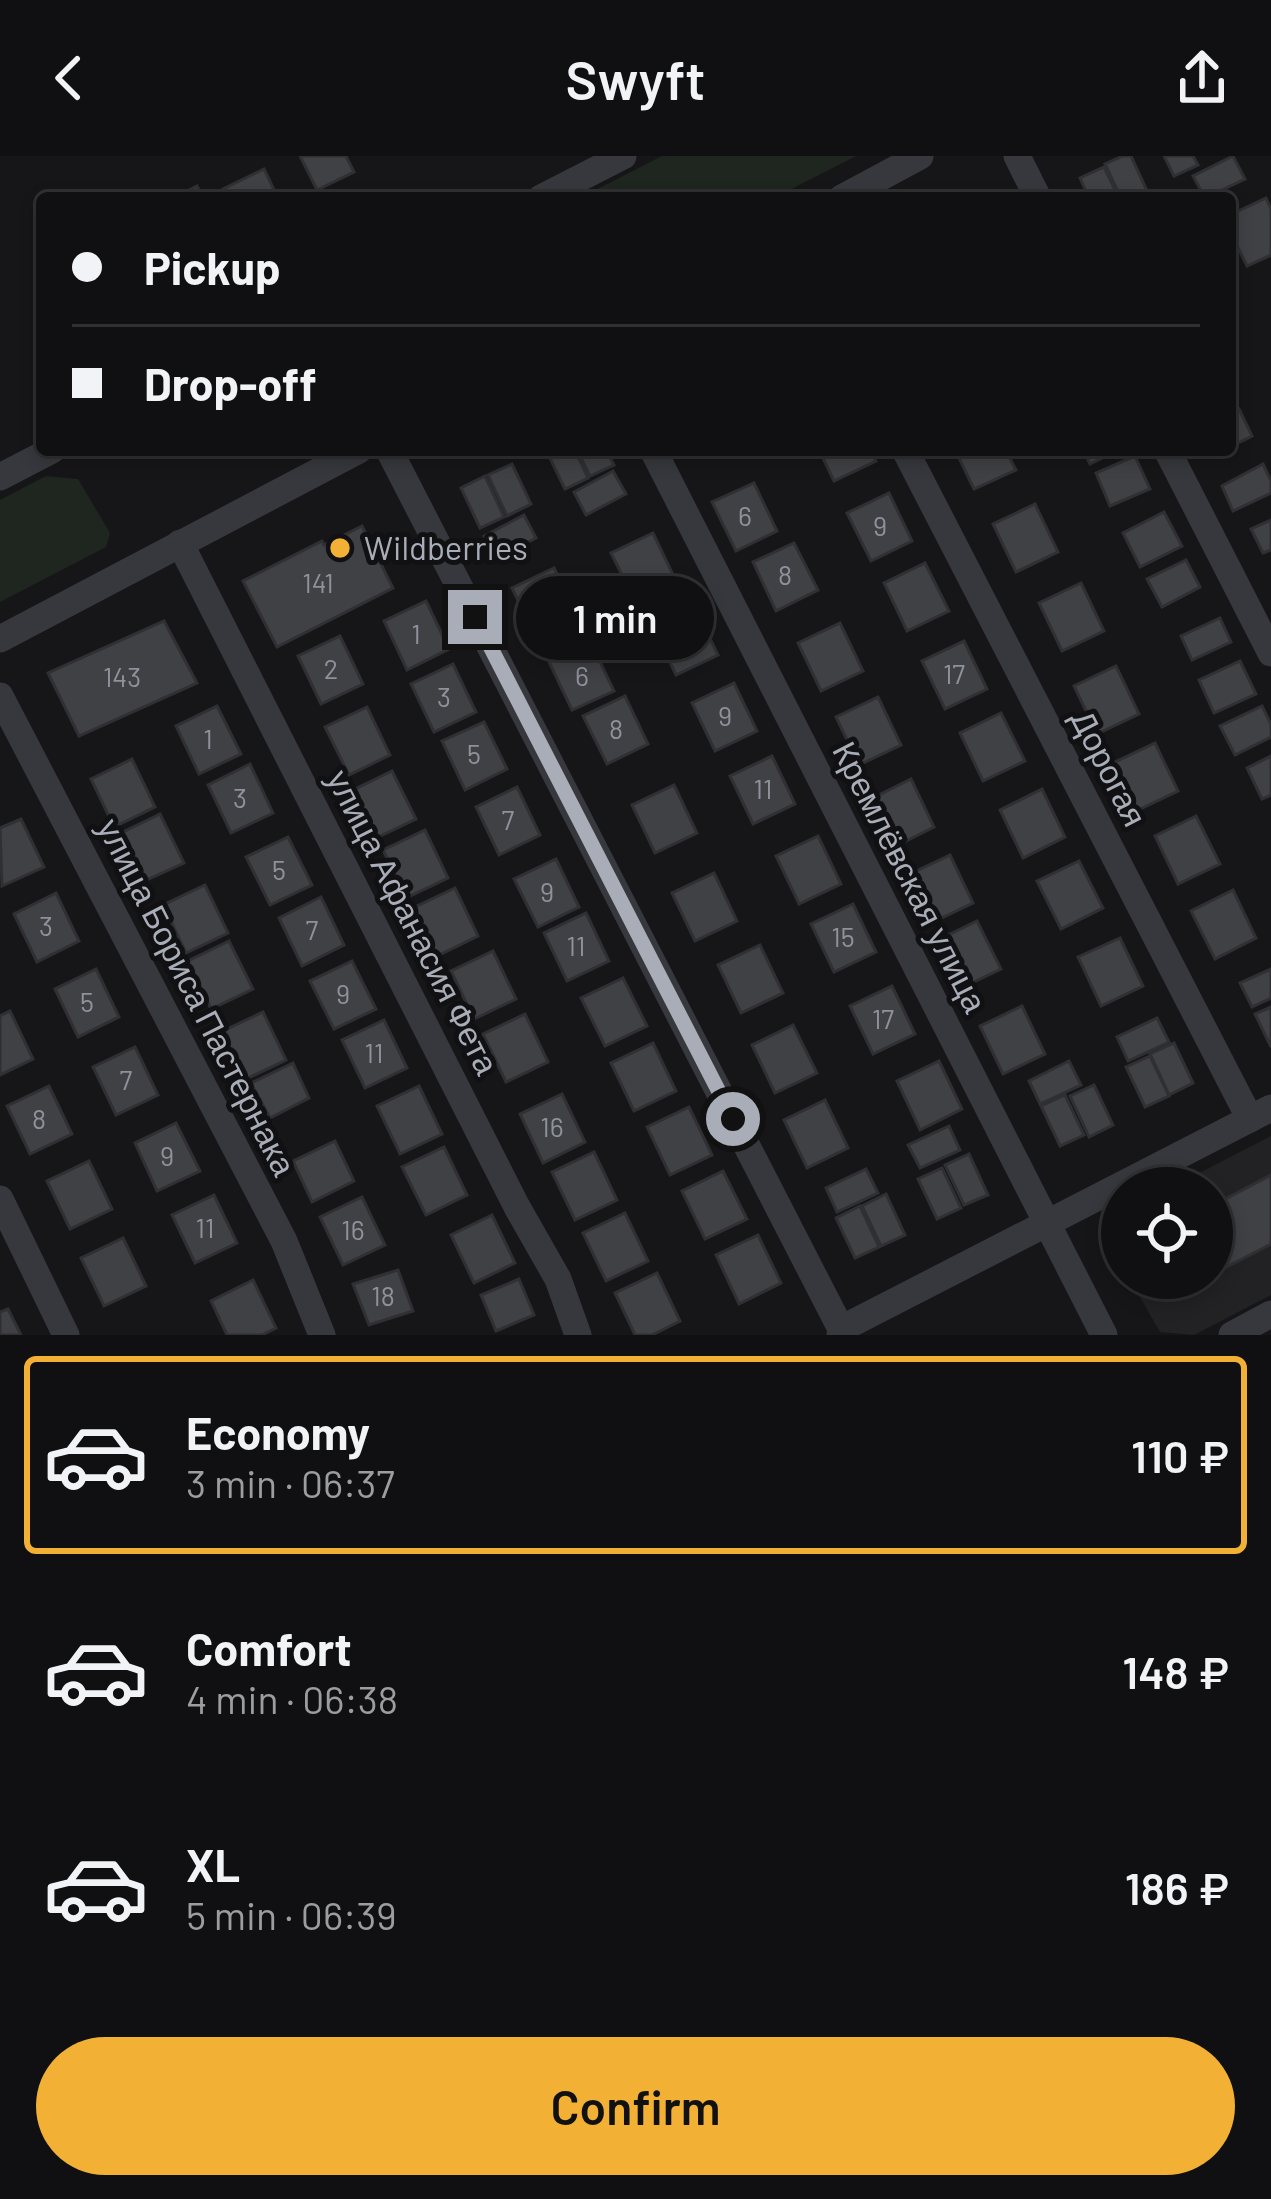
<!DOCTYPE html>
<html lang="en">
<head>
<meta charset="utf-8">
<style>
  :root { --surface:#101012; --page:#1e1e20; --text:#f1f3f6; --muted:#9c9d9f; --line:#303032; --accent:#f2b134 }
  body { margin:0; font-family:Barlow,sans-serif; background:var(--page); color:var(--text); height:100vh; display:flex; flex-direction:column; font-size:45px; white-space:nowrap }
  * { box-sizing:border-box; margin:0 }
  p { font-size:39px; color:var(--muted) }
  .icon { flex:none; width:66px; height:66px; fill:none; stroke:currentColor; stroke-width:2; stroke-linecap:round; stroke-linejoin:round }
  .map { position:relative; height:1179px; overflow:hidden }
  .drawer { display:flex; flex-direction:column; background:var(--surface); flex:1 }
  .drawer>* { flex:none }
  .banner { position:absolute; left:36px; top:36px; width:1200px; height:264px; border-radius:12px; box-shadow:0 6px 18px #0003,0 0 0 3px var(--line); display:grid; align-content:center; height:264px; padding:0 36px; background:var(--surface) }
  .tools { position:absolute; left:1101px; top:1011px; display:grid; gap:24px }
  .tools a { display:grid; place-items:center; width:132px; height:132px; border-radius:50%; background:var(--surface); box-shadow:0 6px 18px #0003,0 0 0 3px var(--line); font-size:60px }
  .end { position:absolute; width:54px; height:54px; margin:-27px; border:15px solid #a8adb8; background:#111; box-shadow:0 0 0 6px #111 }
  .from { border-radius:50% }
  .bubble { position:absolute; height:84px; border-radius:42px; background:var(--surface); box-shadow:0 6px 18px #0003,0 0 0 3px var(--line); font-size:39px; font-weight:600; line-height:84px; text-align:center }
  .banner b { display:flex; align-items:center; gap:42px; height:114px; font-size:45px }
  .banner b+b { border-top:3px solid var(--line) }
  .banner i { width:30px; height:30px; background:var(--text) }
  ul { padding:21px 0 0; list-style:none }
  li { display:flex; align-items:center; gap:36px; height:198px; margin:0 24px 18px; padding:0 12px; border:6px solid transparent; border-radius:12px }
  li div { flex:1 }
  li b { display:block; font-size:45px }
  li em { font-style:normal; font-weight:600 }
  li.selected { border-color:var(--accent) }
  li>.icon { width:108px; height:108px; stroke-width:1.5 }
  .button { display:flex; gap:24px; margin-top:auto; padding:24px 36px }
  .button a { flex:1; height:138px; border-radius:72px; background:var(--accent); color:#111; font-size:48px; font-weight:600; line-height:138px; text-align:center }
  header { display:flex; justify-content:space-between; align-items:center; height:156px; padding:0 36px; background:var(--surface); font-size:54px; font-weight:600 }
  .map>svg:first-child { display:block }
</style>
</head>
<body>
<header><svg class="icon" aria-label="back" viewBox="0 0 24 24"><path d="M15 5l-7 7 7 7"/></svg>Swyft<svg class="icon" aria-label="share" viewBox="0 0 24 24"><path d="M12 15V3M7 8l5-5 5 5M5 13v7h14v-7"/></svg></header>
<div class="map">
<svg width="1271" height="1179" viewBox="0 0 1271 1179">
  <rect width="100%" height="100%" fill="#161618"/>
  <polygon fill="#222225" points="1271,980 1271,1139 1194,1179 1160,1176 1129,1122 1212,1122 1212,1032 1170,1032"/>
  <g fill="#1e261f">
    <polygon points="662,0 856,0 774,42 580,42"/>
    <polygon points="46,320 78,323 110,377 106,391 0,446 0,344"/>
  </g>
  <g fill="#404145" stroke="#303034" stroke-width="3">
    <polygon points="300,0 346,0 354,16 317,34"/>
    <polygon points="1123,0 1131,0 1148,37 1121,42 1105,8"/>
    <polygon points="1164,0 1193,0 1198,9 1174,20"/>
    <polygon points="1233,0 1245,23 1205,42 1193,20"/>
    <polygon points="1104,11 1119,42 1089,42 1080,22"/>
    <polygon points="264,13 278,42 227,42 223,33"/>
    <polygon points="197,30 203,42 173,42"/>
    <polygon points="1266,42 1271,53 1271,99 1247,110 1230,75 1230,59"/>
    <polygon points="1239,253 1252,280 1230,291 1230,257"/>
    <polygon points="546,294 575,294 588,322 565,333"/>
    <polygon points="577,294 606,294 614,309 590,320"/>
    <polygon points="819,294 870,294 876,305 834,325"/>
    <polygon points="955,294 1006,294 1016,314 974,333"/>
    <polygon points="1083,294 1119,294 1090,308"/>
    <polygon points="1135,300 1150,333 1110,350 1096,317"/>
    <polygon points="512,308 531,348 507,360 488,319"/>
    <polygon points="1263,308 1271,325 1271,337 1233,355 1222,330"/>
    <polygon points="613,315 626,338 586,359 574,336"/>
    <polygon points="485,320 504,361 480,372 461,332"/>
    <polygon points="754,327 777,375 736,395 712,346"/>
    <polygon points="889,337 912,385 871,405 847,357"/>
    <polygon points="1035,348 1058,396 1016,416 993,368"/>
    <polygon points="1164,356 1182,390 1140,411 1123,377"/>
    <polygon points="524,359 536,382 497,403 484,380"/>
    <polygon points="1271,364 1271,394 1263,397 1251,373"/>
    <polygon points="362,370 393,432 277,491 243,425 322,385 324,389"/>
    <polygon points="653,377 676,425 635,445 611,397"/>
    <polygon points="794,387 818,434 776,455 753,406"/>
    <polygon points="1186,404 1200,431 1162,451 1147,423"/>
    <polygon points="925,407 949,455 907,475 884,427"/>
    <polygon points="554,412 577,459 535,480 512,432"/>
    <polygon points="1081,427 1104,475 1062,495 1039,447"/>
    <polygon points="426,445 449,493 407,514 384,465"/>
    <polygon points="695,451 718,499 676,519 653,471"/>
    <polygon points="1220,462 1231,486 1192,504 1181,480"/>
    <polygon points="164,465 197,527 79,580 48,517"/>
    <polygon points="840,467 863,515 821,535 798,487"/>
    <polygon points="340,480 363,528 321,548 298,500"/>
    <polygon points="964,485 987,533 945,553 922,505"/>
    <polygon points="591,487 614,535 572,554 549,506"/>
    <polygon points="1240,505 1256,538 1214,557 1199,524"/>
    <polygon points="453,508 476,556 434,576 411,528"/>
    <polygon points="1116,510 1139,558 1097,578 1074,530"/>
    <polygon points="734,527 757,575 715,595 692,547"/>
    <polygon points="625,540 648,588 607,608 583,560"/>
    <polygon points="878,541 901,589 859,609 836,561"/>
    <polygon points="217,550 241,598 199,618 176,570"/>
    <polygon points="1262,550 1271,568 1271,581 1235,599 1220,570"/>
    <polygon points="367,551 390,599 349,619 325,571"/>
    <polygon points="1001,557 1025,605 983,625 960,577"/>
    <polygon points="484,566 507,613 465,634 442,585"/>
    <polygon points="1155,587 1178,635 1136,655 1113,607"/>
    <polygon points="772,600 795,648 753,668 730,620"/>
    <polygon points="1271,600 1271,639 1262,643 1247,612"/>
    <polygon points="132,603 155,651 114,671 91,623"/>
    <polygon points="250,608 273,657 231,677 208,629"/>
    <polygon points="392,615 416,663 374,683 351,635"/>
    <polygon points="911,623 934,671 892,692 869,644"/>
    <polygon points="674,629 697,677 655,697 632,649"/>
    <polygon points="517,631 540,679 499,699 476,651"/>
    <polygon points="1042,633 1065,681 1023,702 1000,654"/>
    <polygon points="160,658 184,707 142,726 119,678"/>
    <polygon points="1196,660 1220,708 1178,728 1155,680"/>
    <polygon points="21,663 44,711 2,730 0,672"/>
    <polygon points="425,674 448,722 406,742 383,694"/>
    <polygon points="818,680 841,728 799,748 776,700"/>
    <polygon points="288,681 312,729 270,749 246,701"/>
    <polygon points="950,699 973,747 931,767 908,719"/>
    <polygon points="556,703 579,751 538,771 514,723"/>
    <polygon points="1079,705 1103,752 1061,773 1037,725"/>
    <polygon points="714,717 737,765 695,785 672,737"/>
    <polygon points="205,729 228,777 186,797 163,749"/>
    <polygon points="455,732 478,780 437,800 413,752"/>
    <polygon points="1233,734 1256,782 1215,803 1191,755"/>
    <polygon points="56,737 79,785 37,806 14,758"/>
    <polygon points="321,741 344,789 302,810 279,762"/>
    <polygon points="853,748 876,796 834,816 811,768"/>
    <polygon points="586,757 609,805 567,825 544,777"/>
    <polygon points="977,765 1001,813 959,833 936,785"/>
    <polygon points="1120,782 1143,830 1101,850 1078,801"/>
    <polygon points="229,785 253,833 211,853 188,805"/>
    <polygon points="760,789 783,837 741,857 718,809"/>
    <polygon points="493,795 516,843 474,863 451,815"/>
    <polygon points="352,805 376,853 334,873 310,825"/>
    <polygon points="96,813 119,861 78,881 55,833"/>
    <polygon points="1271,813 1271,842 1252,851 1240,827"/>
    <polygon points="623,822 647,870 605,890 581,842"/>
    <polygon points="892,830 915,878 873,898 850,850"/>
    <polygon points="1022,850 1045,898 1003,918 980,870"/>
    <polygon points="1271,851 1271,891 1255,858"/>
    <polygon points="10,855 33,903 0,919 0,860"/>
    <polygon points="263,856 286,904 244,924 221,876"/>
    <polygon points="525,858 548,906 506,926 483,878"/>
    <polygon points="1157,862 1169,886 1128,905 1117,881"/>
    <polygon points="384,864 407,912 365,932 342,884"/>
    <polygon points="793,869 817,917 775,937 752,889"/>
    <polygon points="653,887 676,935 634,955 611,907"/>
    <polygon points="1174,887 1193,927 1169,939 1150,898"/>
    <polygon points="135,891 158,939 116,959 93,911"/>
    <polygon points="1150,900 1169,940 1145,951 1126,911"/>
    <polygon points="939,905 962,953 920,974 897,925"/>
    <polygon points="1069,905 1081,929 1040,948 1029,925"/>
    <polygon points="293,907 309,942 270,962 251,927"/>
    <polygon points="1094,929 1113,969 1089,981 1070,940"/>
    <polygon points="49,930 72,978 30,998 7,950"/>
    <polygon points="419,930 442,978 400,998 377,950"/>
    <polygon points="562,938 585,986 543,1007 520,958"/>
    <polygon points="1065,939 1084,979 1060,990 1041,950"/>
    <polygon points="825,944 848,992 807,1012 784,964"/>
    <polygon points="689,951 712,999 670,1019 647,971"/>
    <polygon points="176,967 200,1015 157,1035 135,987"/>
    <polygon points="949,970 960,994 920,1012 908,989"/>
    <polygon points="335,985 354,1025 312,1046 293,1005"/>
    <polygon points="444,991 467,1039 426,1059 402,1011"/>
    <polygon points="594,996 617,1044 575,1064 552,1016"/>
    <polygon points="969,998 988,1039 964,1049 945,1009"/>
    <polygon points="89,1005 112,1053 70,1073 47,1025"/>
    <polygon points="942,1012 961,1052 937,1063 918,1023"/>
    <polygon points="866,1013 878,1037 837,1056 826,1032"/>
    <polygon points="723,1015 747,1063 705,1083 682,1035"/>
    <polygon points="1271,1019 1271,1088 1215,1117 1212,1050"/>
    <polygon points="886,1038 905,1079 881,1090 862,1050"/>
    <polygon points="214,1039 237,1087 195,1107 172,1059"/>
    <polygon points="362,1041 385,1089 343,1109 320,1061"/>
    <polygon points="860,1050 879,1091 855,1102 836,1062"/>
    <polygon points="625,1057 648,1105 606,1125 583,1077"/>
    <polygon points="492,1059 515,1107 474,1127 451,1079"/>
    <polygon points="758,1079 781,1127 739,1148 716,1099"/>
    <polygon points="123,1082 146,1130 104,1150 81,1102"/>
    <polygon points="398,1114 413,1155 369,1169 353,1128"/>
    <polygon points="657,1117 680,1165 652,1179 635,1179 615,1137"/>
    <polygon points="519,1123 534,1159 496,1175 481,1139"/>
    <polygon points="253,1124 276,1172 262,1179 227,1179 211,1145"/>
    <polygon points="8,1153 21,1179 0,1179 0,1156"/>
  </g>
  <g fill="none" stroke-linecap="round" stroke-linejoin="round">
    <g stroke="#37383d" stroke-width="27">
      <polyline points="1017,0 1038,42"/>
      <polyline points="541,42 623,0"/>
      <polyline points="842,42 920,0"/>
      <polyline points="389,294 841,1173"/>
      <polyline points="653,294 1104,1179"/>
      <polyline points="905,294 1250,963"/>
      <polyline points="1167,294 1271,497"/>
      <polyline points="0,321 52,294"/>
      <polyline points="180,387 517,1051 558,1123 578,1179"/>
      <polyline points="0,483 359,294"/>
      <polyline points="0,540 284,1085 322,1179"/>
      <polyline points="0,1043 66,1179"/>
      <polyline points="840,1179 841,1173 1271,952"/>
      <polyline points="1232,1179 1271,1158"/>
    </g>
  </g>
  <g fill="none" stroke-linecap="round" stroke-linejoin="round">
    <polyline stroke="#a8adb8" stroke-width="15" points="475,461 733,963"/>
  </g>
  <circle fill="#f2b134" stroke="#111113" stroke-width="4.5" cx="340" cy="392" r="12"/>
  <g text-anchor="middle" stroke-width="10" stroke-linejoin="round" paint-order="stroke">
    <g font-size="27" fill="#8e929b">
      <text x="745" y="370">6</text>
      <text x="880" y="380">9</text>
      <text x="785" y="429">8</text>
      <text x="318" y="437">141</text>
      <text x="416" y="488">1</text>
      <text x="331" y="523">2</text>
      <text x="954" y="528">17</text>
      <text x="582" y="530">6</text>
      <text x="122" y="531">143</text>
      <text x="444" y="551">3</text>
      <text x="725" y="570">9</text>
      <text x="616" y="583">8</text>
      <text x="208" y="593">1</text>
      <text x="474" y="608">5</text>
      <text x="763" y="643">11</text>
      <text x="240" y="652">3</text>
      <text x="508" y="674">7</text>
      <text x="279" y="724">5</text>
      <text x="547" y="746">9</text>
      <text x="46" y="780">3</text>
      <text x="312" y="784">7</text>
      <text x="843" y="791">15</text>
      <text x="576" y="800">11</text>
      <text x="343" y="848">9</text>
      <text x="87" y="856">5</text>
      <text x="883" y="873">17</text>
      <text x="374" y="907">11</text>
      <text x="126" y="934">7</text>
      <text x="39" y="973">8</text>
      <text x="552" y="981">16</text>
      <text x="167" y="1010">9</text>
      <text x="205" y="1082">11</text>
      <text x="353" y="1084">16</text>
      <text x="383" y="1150">18</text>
    </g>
    <g font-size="33" fill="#a8adb8" stroke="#111113" text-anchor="start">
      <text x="364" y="404">Wildberries</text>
    </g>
    <g font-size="33" fill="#a8adb8" stroke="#111113">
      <text transform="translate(1109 612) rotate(63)" y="12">Дорогая</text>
      <text transform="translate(910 721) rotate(63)" y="12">Кремлёвская улица</text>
      <text transform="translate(413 766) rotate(63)" y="12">улица Афанасия Фета</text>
      <text transform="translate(197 841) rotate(63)" y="12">улица Бориса Пастернака</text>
    </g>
  </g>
</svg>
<div class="tools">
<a><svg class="icon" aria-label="locate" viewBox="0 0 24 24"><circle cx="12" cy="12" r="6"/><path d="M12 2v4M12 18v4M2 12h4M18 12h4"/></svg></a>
</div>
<i class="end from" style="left:733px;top:963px"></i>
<i class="end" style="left:475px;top:461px"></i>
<div class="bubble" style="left:516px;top:420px;width:198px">1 min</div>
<div class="banner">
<b><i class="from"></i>Pickup</b>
<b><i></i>Drop-off</b>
</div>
</div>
<section class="drawer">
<ul>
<li class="selected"><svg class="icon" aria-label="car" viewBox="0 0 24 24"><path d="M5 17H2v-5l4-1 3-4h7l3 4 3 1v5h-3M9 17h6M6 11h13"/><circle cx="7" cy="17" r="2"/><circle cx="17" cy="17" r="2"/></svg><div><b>Economy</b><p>3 min · 06:37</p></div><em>110 ₽</em></li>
<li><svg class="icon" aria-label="car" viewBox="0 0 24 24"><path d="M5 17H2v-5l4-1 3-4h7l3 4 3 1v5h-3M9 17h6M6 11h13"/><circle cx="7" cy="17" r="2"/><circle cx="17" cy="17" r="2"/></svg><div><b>Comfort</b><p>4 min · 06:38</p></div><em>148 ₽</em></li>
<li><svg class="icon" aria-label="car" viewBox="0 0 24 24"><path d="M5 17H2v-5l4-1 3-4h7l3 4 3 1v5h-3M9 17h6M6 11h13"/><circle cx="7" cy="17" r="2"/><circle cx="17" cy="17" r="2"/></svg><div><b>XL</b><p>5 min · 06:39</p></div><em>186 ₽</em></li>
</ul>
<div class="button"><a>Confirm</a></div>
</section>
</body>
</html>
